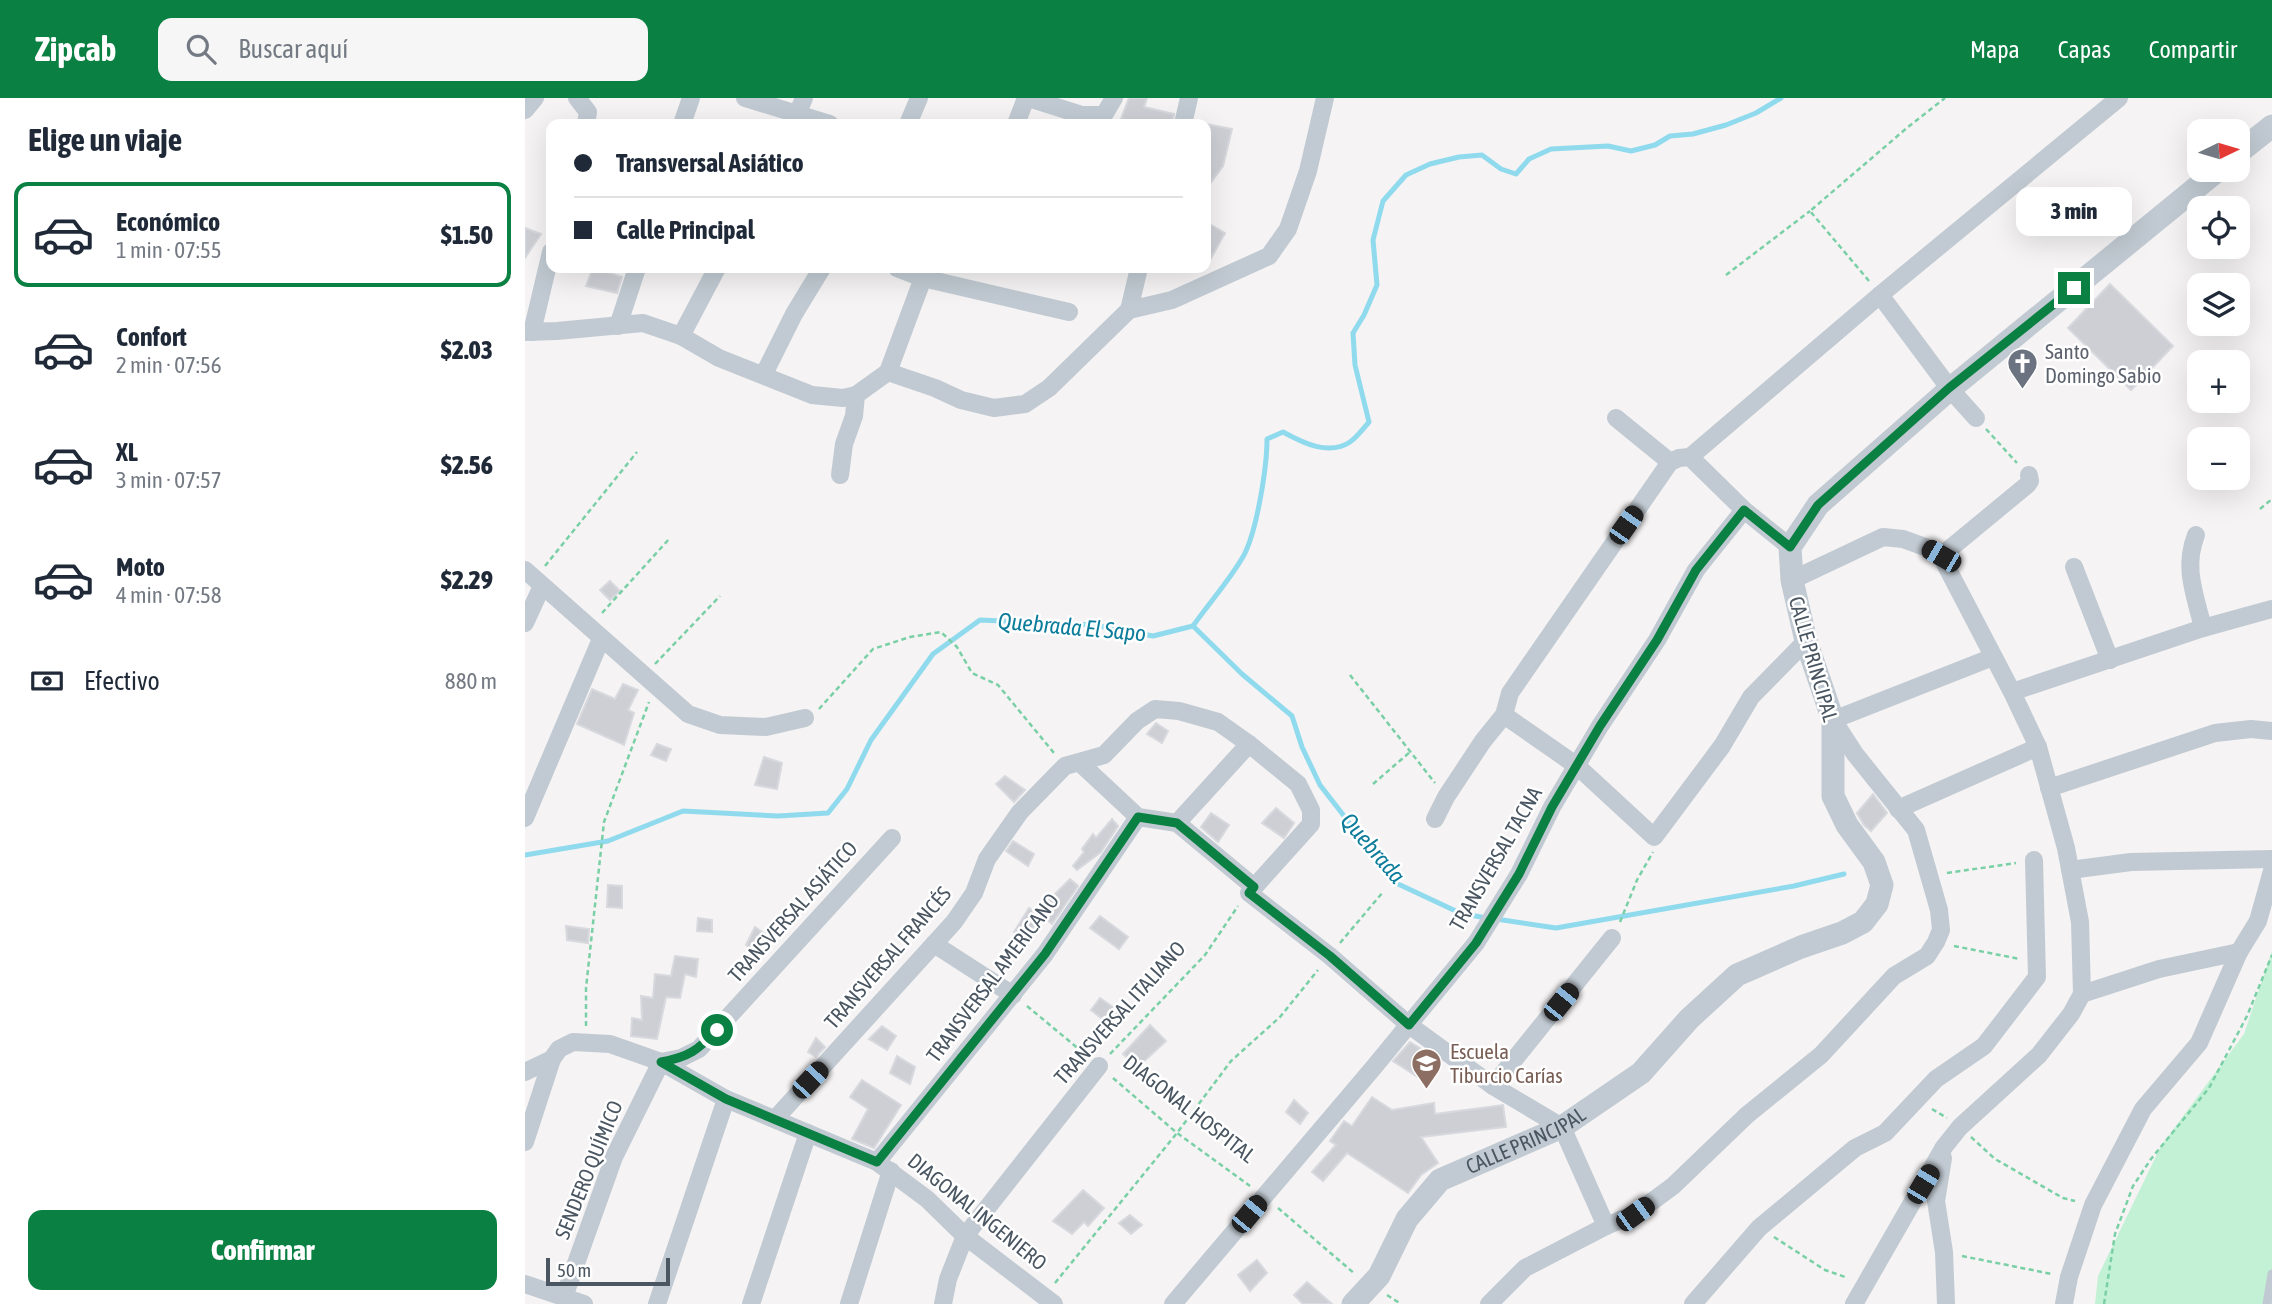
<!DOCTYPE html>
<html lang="es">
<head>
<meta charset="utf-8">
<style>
  :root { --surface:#fff; --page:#f6f6f7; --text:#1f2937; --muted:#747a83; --line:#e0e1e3; --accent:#0b8043 }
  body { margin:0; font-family:"Asap Condensed",sans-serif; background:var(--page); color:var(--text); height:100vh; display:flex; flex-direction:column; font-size:26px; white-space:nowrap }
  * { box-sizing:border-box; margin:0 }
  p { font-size:23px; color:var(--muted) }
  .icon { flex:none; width:38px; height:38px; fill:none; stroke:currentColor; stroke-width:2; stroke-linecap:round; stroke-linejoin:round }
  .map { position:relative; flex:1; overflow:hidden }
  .details { display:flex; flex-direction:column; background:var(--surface); width:525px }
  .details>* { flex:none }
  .guide { position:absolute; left:21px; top:21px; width:665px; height:154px; border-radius:14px; box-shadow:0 7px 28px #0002; display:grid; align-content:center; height:154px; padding:0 28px; background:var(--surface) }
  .needle { width:46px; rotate:85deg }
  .fabs { position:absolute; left:1662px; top:21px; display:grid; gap:14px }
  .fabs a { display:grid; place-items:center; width:63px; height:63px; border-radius:14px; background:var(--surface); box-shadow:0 7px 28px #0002; font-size:35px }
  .scale { position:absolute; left:21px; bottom:18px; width:124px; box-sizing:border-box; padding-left:7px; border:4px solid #4a5661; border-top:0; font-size:19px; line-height:24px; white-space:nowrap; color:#4a5661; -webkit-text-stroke:5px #fff; paint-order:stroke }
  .end { position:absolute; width:32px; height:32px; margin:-16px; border:9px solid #0b8043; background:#fff; box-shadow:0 0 0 4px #fff }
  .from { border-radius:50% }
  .bubble { position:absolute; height:49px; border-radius:14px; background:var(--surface); box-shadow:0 7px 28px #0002; font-size:23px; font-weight:800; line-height:49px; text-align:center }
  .car { position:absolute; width:21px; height:42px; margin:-21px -10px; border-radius:9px; box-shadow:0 0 5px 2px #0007; background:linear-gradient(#222 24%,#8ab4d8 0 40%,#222 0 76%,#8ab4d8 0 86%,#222 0) }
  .guide b { display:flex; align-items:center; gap:24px; height:66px; font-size:26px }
  .guide b+b { border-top:2px solid var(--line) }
  .guide i { width:18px; height:18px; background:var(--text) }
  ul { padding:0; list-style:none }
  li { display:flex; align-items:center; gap:21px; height:105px; margin:0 14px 10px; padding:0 14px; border:4px solid transparent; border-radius:14px }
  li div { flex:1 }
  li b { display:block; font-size:26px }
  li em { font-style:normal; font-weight:800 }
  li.selected { border-color:var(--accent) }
  li>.icon { width:63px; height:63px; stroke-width:1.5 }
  h2 { padding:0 28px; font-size:32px; line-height:84px }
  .pay { display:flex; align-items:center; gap:18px; height:77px; padding:0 28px; font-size:26px }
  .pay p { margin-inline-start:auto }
  .action { display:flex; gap:14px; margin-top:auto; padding:14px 28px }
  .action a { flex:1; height:80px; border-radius:14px; background:var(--accent); color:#fff; font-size:28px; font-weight:800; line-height:80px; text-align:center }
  header { display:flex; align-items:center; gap:42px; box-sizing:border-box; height:98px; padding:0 35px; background:var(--accent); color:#fff }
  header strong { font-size:33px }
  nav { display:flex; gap:38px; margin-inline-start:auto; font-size:24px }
  .search { width:490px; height:63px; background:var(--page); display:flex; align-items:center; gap:18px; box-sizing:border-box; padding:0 24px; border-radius:14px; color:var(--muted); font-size:26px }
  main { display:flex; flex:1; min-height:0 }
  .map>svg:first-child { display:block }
</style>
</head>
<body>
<header>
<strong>Zipcab</strong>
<div class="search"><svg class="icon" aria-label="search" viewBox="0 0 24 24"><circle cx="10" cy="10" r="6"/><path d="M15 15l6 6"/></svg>Buscar aquí</div>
<nav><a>Mapa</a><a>Capas</a><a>Compartir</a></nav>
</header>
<main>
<section class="details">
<h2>Elige un viaje</h2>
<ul>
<li class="selected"><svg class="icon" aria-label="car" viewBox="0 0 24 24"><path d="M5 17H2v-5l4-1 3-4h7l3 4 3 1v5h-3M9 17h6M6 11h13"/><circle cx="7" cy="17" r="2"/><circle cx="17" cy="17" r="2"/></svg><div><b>Económico</b><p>1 min · 07:55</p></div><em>$1.50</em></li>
<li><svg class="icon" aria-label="car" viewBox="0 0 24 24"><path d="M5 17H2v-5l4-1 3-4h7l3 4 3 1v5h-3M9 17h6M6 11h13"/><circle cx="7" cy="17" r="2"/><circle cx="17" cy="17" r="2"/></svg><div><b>Confort</b><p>2 min · 07:56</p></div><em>$2.03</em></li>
<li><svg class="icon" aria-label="car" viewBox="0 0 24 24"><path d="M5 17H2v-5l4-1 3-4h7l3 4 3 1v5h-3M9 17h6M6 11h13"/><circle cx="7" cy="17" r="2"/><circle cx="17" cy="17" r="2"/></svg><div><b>XL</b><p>3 min · 07:57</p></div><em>$2.56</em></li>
<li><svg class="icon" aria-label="car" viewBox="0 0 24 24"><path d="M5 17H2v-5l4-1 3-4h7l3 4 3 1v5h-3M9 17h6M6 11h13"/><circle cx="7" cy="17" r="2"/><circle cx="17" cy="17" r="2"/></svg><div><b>Moto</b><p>4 min · 07:58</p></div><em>$2.29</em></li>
</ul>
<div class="pay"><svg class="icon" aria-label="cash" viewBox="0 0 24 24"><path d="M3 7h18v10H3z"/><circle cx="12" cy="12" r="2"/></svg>Efectivo<p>880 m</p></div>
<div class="action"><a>Confirmar</a></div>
</section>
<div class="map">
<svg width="1747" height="1206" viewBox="0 0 1747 1206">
  <rect width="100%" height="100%" fill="#f5f3f3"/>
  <polygon fill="#c3f1d5" points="1747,853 1747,1206 1570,1206 1573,1178 1636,1048 1719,936"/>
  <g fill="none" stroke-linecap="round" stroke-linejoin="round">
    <g stroke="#90daee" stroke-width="5">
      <polyline points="668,528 717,576 767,618 777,649 795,687 871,785 935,815 961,820"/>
      <path d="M 0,757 L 83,743 L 158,713 L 253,718 L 303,715 L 322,691 L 346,642 L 408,556 L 455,522 L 569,527 L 628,538 L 668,528 C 684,505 705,482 719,457 C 732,432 742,369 742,341 L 758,334 C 778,345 804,358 825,344 C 832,339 838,331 844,324 L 830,267 L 828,235 L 839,217 L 852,187 L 848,142 L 858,103 L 881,77 L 905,66 L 934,59 L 957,57 L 976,71 L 991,76 L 1004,61 L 1026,51 L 1083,48 L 1106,53 L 1130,47 L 1145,38 L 1168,36 L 1201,27 L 1231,15 L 1256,0"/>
      <polyline points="971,821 1031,830 1269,788 1319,776"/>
    </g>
  </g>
  <g fill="#cdcfd5" stroke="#d7d9de" stroke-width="2">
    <polygon points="604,0 622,0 619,9 649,16 647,26 616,26 596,21"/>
    <polygon points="681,26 707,31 698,68 681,91"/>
    <polygon points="681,124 700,135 681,169"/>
    <polygon points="0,130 16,136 0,160"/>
    <polygon points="68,170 97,179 92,195 61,188"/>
    <polygon points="1585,186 1648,248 1606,292 1543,230"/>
    <polygon points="85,483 95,493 85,502 75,492"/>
    <polygon points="98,586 113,592 103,612 109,615 99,647 52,626 67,591 90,601"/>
    <polygon points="631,625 643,633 637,645 622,636"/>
    <polygon points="132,646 146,651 141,663 126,657"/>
    <polygon points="239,659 257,665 252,691 230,687"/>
    <polygon points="480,678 500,692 489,704 471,686"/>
    <polygon points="1348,696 1362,715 1346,733 1339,727 1332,715"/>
    <polygon points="751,710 769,725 759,740 737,725"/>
    <polygon points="686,715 704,727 693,744 676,729"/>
    <polygon points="587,721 593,728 576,754 552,772 548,768 559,754 557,751 568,736 571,740"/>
    <polygon points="488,743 509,756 503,768 481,753"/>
    <polygon points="545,781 553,788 527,826 511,813 519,804 521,805"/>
    <polygon points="83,787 97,788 97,810 82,809"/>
    <polygon points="504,810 516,819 500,841 489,834"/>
    <polygon points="575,818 603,839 594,851 565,830"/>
    <polygon points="173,820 187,822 187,834 172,833"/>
    <polygon points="41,828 64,831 63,845 42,842"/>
    <polygon points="230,829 246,840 235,857 221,847"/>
    <polygon points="150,858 173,861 171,879 160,876 155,900 141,899 132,941 106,938 107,920 117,922 116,898 128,900 130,876 146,878"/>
    <polygon points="575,900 595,914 586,928 566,912"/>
    <polygon points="625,927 641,943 613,969 598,956"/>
    <polygon points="357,928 371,938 362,952 344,941"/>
    <polygon points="291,940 300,949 291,959 283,954"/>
    <polygon points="885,944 909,959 896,981 868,963"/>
    <polygon points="372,958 390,969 385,986 365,975"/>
    <polygon points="337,982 376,1007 349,1050 327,1041 343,1011 325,999"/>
    <polygon points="847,999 867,1012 909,1005 910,1016 978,1007 981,1029 896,1039 913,1065 896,1077 883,1095 822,1055 798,1083 787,1074 811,1047 805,1043 819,1023 827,1028"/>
    <polygon points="769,1002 783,1015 775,1026 761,1014"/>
    <polygon points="558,1092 579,1110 563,1128 559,1124 547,1136 528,1123"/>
    <polygon points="605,1117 617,1127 606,1136 594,1125"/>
    <polygon points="732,1162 742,1175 725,1193 713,1177"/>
    <polygon points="782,1184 807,1206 778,1206 769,1197"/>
  </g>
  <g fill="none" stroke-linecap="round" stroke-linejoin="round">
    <g stroke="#7ad0a6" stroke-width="2.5" stroke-dasharray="5 3.5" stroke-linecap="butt">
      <polyline points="1201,177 1285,113"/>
      <polyline points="1344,183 1285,113 1383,29 1420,0"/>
      <polyline points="1461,331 1492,365"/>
      <polyline points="1735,411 1747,401"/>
      <polyline points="20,468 112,354"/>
      <polyline points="77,515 145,440"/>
      <polyline points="130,566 195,498"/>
      <polyline points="825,577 910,685"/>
      <polyline points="294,611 348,551 385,539 416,534 432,549 447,575 473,587 529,655"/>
      <polyline points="848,686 885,654"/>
      <polyline points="1422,775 1491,765"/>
      <polyline points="1095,824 1112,782 1128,754"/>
      <polyline points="815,845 858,794"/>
      <polyline points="1429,848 1495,861"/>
      <polyline points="502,908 561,957"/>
      <polyline points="61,928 61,890 79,724 124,604"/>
      <polyline points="585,956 680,857 713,808"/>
      <polyline points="588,980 652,1035 725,1088"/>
      <polyline points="1407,1011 1422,1020"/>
      <polyline points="1446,1039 1470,1061 1538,1100 1550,1103"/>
      <polyline points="753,1110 830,1176"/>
      <polyline points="1249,1139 1300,1172 1323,1180"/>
      <polyline points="1437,1158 1527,1176"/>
      <polyline points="530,1185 652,1035 706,963 755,919 793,872"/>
      <polyline points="862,1197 876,1206"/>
      <polyline points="1579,1206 1590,1136 1608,1088 1626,1061 1684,990 1722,918 1747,857"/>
    </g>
    <polyline stroke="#c1cad2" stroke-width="9" points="1742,1206 1747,1176"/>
    <g stroke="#c1cad2" stroke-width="18">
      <polyline points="52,0 63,14 61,26"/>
      <polyline points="220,0 305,26"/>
      <polyline points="503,0 557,17 579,17 589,0"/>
      <polyline points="0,12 10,0"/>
      <polyline points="157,26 166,0"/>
      <polyline points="268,26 279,0"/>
      <polyline points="383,26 394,0"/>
      <polyline points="491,26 501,0"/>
      <polyline points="658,26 664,0"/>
      <polyline points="372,170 398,180 544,214"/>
      <polyline points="1355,197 1425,291 1451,320"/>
      <polyline points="604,212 614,170"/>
      <polyline points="93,228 112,170"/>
      <polyline points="0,234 32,233 118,225 156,238 194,260 287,297 318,300 331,297 363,274 398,180 404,170"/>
      <polyline points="7,234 26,154"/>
      <polyline points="156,238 192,170"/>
      <polyline points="363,274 410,290 436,302 469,310 500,306 524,290 604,212 647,202 744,158 763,131 783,73 800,0"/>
      <polyline points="239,276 269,216 297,170"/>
      <polyline points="1091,320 1145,364 1154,360 1165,359 1219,412 1265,449"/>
      <polyline points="1165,359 1355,197 1594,0"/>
      <polyline points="315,377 319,346 329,318 331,297"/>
      <path d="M 1671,437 C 1658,470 1670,496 1678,530"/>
      <polyline points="1416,458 1502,387 1505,383 1504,377"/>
      <polyline points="1549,469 1585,562"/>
      <polyline points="0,472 163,616 195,627 241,629 280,620"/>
      <polyline points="1267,482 1358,439 1378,441 1400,449 1416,458 1487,594 1513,649 1541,750 1555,824 1557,896 1546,916 1514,957 1435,1029 1419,1049 1329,1206"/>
      <polyline points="0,525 17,488"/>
      <polyline points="1487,594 1678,530 1747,511"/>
      <polyline points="979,617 1052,668 1129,739 1197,648 1226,599 1281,543"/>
      <polyline points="555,665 613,719 652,725 729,789"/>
      <polyline points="1524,690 1690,635 1726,631 1747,633"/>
      <polyline points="1373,711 1513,649"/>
      <polyline points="0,720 76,541"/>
      <polyline points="910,721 921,699 958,643 979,617 985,595 1145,364"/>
      <polyline points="652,725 724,646"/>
      <polyline points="1545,772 1606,764 1747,761"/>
      <polyline points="409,846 488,897"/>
      <polyline points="1557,896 1634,871 1714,854"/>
      <polyline points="0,974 27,961 34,951 48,944 85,946 136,964 201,1001 352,1064 402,1101 440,1138 529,1206"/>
      <polyline points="968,988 1087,840"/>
      <polyline points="250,1021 429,824 449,795 462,761 495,714 540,668 579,657 612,623 630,611 654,613 693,624 724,646 773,686 786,712 786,726 724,795 805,858 884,927 968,988 1037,1029 1081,1128"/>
      <polyline points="0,1044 27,961"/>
      <polyline points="1418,1060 1411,1103 1419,1154 1421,1206"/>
      <polyline points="352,1064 520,856 613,719"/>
      <polyline points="0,1186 59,1206"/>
      <polyline points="39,1199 89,1059 136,964 156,960 174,951 367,740"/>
      <polyline points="132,1206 201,1001"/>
      <polyline points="226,1206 283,1035"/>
      <polyline points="324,1206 366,1073"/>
      <polyline points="418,1206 423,1181 440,1138 574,968"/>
      <polyline points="648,1206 849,969 951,845 994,776 1027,709 1075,628 1132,542 1171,472 1219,412"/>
      <polyline points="964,1206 1000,1170 1081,1128 1110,1116 1148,1088 1222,1017 1296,957 1369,878 1402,858 1411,844 1416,832 1414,812 1391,732 1330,656 1308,622 1468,559"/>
      <polyline points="1168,1206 1234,1130 1330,1050 1360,1035 1411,981 1459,948 1512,879 1509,762"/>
      <polyline points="1539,1206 1544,1179 1568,1107 1618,1011 1674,945 1714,854 1733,823 1747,773"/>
    </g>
    <g stroke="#c1cad2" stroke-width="23">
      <polyline points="1713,55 1747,28"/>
      <path id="s1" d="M 828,1206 L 854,1178 L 882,1121 L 915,1082 L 1037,1029 L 1116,975 L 1164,921 L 1212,877 L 1276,849 L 1317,835 L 1338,824 L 1352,806 L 1357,787 L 1349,764 L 1322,727 L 1308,698 L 1308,622 L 1281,543 L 1267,482 L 1265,449 L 1293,407 L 1425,291 L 1693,72"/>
    </g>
  </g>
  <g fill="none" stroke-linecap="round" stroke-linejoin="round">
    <path stroke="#0b8043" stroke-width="9" d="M 192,932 C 173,952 164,959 136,964 L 201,1001 L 352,1064 L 520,856 L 613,719 L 652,725 L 729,789 L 724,795 L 805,858 L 884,927 L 951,845 L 994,776 L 1027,709 L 1075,628 L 1132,542 L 1171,472 L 1219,412 L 1265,449 L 1293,407 L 1424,290 L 1549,190"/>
  </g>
  <defs>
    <symbol id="church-pin" viewBox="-11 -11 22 30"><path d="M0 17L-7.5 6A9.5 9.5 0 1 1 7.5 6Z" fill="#6b7280" stroke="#fff"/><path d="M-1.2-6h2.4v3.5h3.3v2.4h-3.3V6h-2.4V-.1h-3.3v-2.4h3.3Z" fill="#fff"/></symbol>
    <symbol id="school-pin" viewBox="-11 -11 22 30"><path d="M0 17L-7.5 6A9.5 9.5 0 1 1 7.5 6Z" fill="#8d6e63" stroke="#fff"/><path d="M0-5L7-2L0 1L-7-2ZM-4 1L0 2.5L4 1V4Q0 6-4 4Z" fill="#fff"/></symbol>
  </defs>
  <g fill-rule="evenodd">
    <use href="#church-pin" x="1480" y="248" width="35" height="47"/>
    <use href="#school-pin" x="884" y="948" width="35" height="47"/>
  </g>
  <g text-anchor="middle" stroke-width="5" stroke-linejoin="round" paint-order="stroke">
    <g font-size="21" fill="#5b616d" stroke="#fff" text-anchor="start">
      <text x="1520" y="261">Santo<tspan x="1520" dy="24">Domingo Sabio</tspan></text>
    </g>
    <g font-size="21" fill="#4a5661" stroke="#fff">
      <text transform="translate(1288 561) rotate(74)" y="7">CALLE PRINCIPAL</text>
      <text transform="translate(971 761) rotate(-60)" y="7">TRANSVERSAL TACNA</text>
      <text transform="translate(268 814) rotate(-48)" y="7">TRANSVERSAL ASIÁTICO</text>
      <text transform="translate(363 860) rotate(-49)" y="7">TRANSVERSAL FRANCÉS</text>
      <text transform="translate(468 880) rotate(-53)" y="7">TRANSVERSAL AMERICANO</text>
      <text transform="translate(595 915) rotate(-48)" y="7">TRANSVERSAL ITALIANO</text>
      <text transform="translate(664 1011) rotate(38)" y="7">DIAGONAL HOSPITAL</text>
      <text dy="7" stroke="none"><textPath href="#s1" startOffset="247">CALLE PRINCIPAL</textPath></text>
      <text transform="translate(64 1072) rotate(-68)" y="7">SENDERO QUÍMICO</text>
      <text transform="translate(452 1114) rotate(39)" y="7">DIAGONAL INGENIERO</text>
    </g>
    <g font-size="21" fill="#785e54" stroke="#fff" text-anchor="start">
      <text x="925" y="961">Escuela<tspan x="925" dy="24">Tiburcio Carías</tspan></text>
    </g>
    <g font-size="23" font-style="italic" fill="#0c7c9b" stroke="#fff">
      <text transform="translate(547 529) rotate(5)" y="8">Quebrada El Sapo</text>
      <text transform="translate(848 750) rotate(49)" y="8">Quebrada</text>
    </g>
  </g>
</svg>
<div class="fabs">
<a><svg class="needle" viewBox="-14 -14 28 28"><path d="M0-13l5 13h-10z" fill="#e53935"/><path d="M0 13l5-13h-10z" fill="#747a83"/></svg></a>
<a><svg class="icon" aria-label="locate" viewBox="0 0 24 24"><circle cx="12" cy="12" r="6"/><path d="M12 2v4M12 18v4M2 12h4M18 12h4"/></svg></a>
<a><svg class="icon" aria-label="layers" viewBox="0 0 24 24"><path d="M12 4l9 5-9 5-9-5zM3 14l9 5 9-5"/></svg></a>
<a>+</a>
<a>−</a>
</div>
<div class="scale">50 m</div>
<i class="end from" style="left:192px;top:932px"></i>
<i class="end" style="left:1549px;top:190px"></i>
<div class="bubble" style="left:1491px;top:89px;width:116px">3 min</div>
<i class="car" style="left:1101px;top:427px;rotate:35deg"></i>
<i class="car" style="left:1416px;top:458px;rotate:300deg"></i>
<i class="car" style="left:1036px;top:904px;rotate:39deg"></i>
<i class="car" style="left:285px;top:982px;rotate:43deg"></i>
<i class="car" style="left:1398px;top:1086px;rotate:31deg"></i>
<i class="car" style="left:724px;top:1116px;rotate:40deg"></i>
<i class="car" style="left:1110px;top:1116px;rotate:54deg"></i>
<div class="guide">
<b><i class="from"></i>Transversal Asiático</b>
<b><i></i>Calle Principal</b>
</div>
</div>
</main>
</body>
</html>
